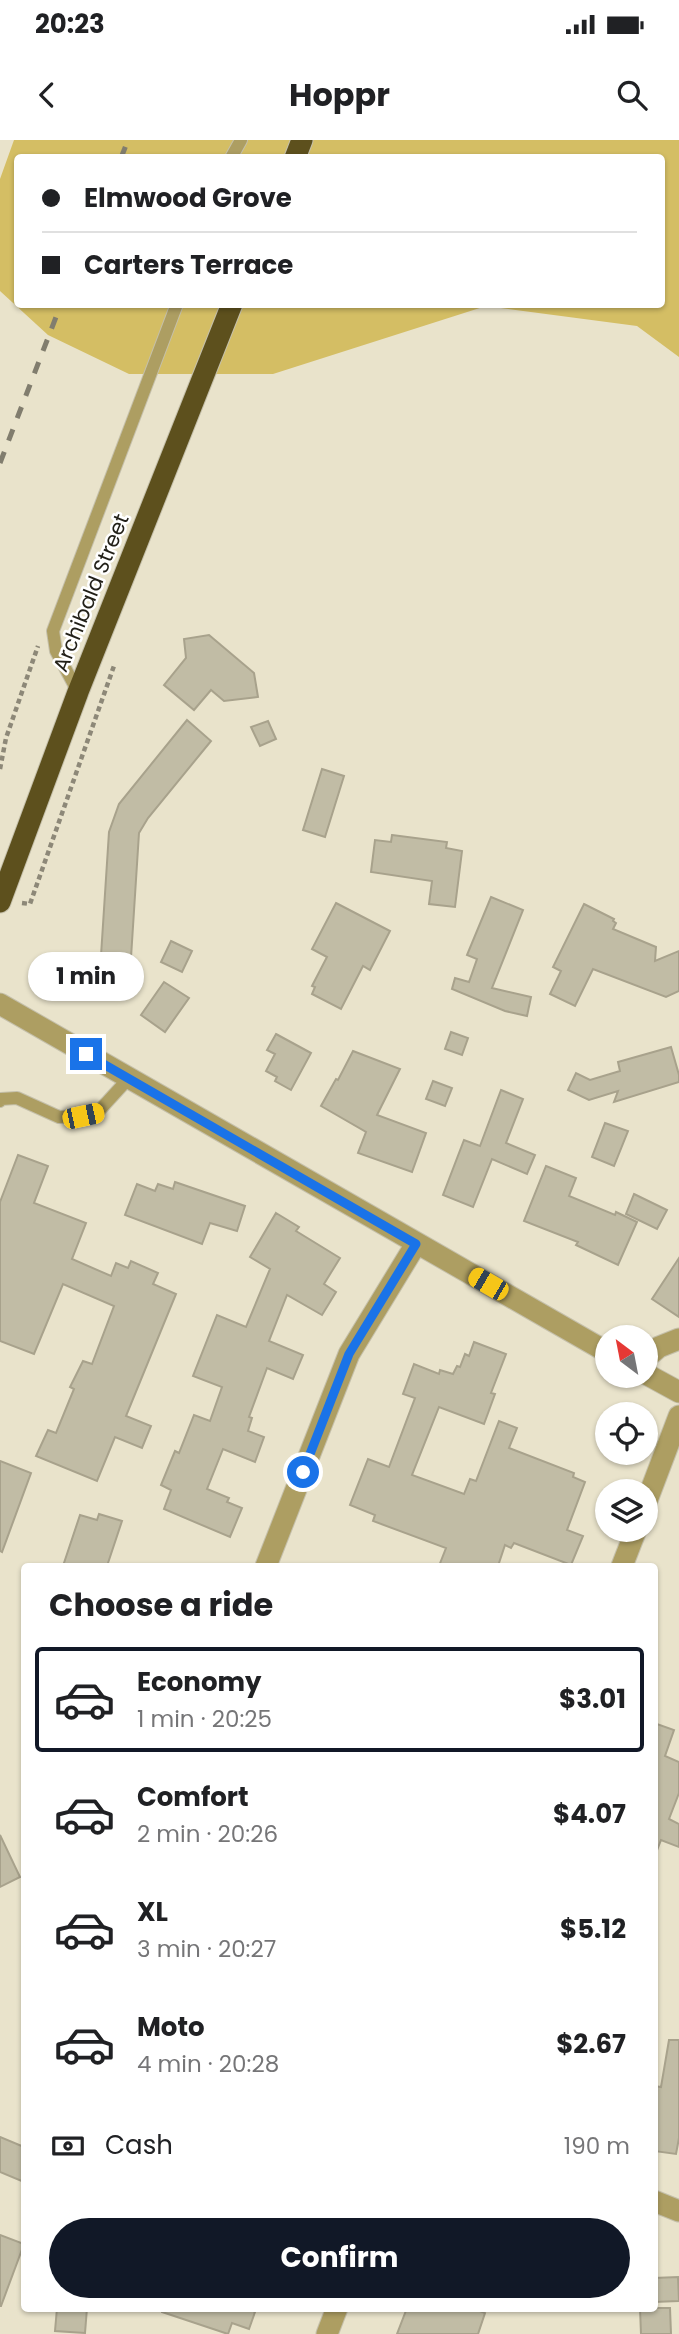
<!DOCTYPE html>
<html lang="en">
<head>
<meta charset="utf-8">
<style>
  :root { --surface:#fff; --page:#f2f2f2; --text:#202124; --muted:#757577; --line:#e0e0e0; --accent:#111827 }
  body { margin:0; font-family:Poppins,sans-serif; background:var(--page); color:var(--text); height:100vh; display:flex; flex-direction:column; font-size:26px; white-space:nowrap }
  * { box-sizing:border-box; margin:0 }
  p { font-size:23px; color:var(--muted) }
  .icon { flex:none; width:38px; height:38px; fill:none; stroke:currentColor; stroke-width:2; stroke-linecap:round; stroke-linejoin:round }
  .map { position:relative; flex:1; overflow:hidden }
  .sheet { position:absolute; left:21px; top:1423px; width:637px; height:749px; display:flex; flex-direction:column; background:var(--surface); border-radius:7px; box-shadow:0 2px 5px #0004 }
  .sheet>* { flex:none }
  .banner { position:absolute; left:14px; top:14px; width:651px; height:154px; border-radius:7px; box-shadow:0 2px 5px #0004; display:grid; align-content:center; height:154px; padding:0 28px; background:var(--surface) }
  .needle { width:46px; rotate:328deg }
  .controls { position:absolute; left:595px; top:1185px; display:grid; gap:14px }
  .controls a { display:grid; place-items:center; width:63px; height:63px; border-radius:50%; background:var(--surface); box-shadow:0 2px 5px #0004; font-size:35px }
  .end { position:absolute; width:32px; height:32px; margin:-16px; border:9px solid #1a73e8; background:#fff; box-shadow:0 0 0 4px #fff }
  .from { border-radius:50% }
  .bubble { position:absolute; height:49px; border-radius:24px; background:var(--surface); box-shadow:0 2px 5px #0004; font-size:23px; font-weight:700; line-height:49px; text-align:center }
  .car { position:absolute; width:21px; height:42px; margin:-21px -10px; border-radius:9px; box-shadow:0 0 5px 2px #0007; background:linear-gradient(#f5c518 24%,#345 0 40%,#f5c518 0 76%,#345 0 86%,#f5c518 0) }
  .banner b { display:flex; align-items:center; gap:24px; height:66px; font-size:26px }
  .banner b+b { border-top:2px solid var(--line) }
  .banner i { width:18px; height:18px; background:var(--text) }
  ul { padding:0; list-style:none }
  li { display:flex; align-items:center; gap:21px; height:105px; margin:0 14px 10px; padding:0 14px; border:4px solid transparent; border-radius:7px }
  li div { flex:1 }
  li b { display:block; font-size:26px }
  li em { font-style:normal; font-weight:700 }
  li.current { border-color:var(--accent) }
  li>.icon { width:63px; height:63px; stroke-width:1.5 }
  h2 { padding:0 28px; font-size:32px; line-height:84px }
  .pay { display:flex; align-items:center; gap:18px; height:77px; padding:0 28px; font-size:26px }
  .pay p { margin-inline-start:auto }
  .action { display:flex; gap:14px; margin-top:auto; padding:14px 28px }
  .action a { flex:1; height:80px; border-radius:42px; background:var(--accent); color:#fff; font-size:28px; font-weight:700; line-height:80px; text-align:center }
  .status { display:flex; justify-content:space-between; align-items:center; height:49px; padding:0 35px; background:var(--surface); direction:ltr }
  .status svg { height:19px; fill:currentColor }
  header { display:flex; justify-content:space-between; align-items:center; height:91px; padding:0 28px; background:var(--surface); font-size:32px; font-weight:700 }
  .map>svg:first-child { display:block }
</style>
</head>
<body>
<div class="status"><b>20:23</b><svg viewBox="0 0 49 12"><path d="M0 12V9h3v3zM5 12V6h3v6zM10 12V3h3v9zM15 12V0h3v12zM26 1h20v11H26zM47 4h2v5h-2z"/></svg></div>
<header><svg class="icon" aria-label="back" viewBox="0 0 24 24"><path d="M15 5l-7 7 7 7"/></svg>Hoppr<svg class="icon" aria-label="search" viewBox="0 0 24 24"><circle cx="10" cy="10" r="6"/><path d="M15 15l6 6"/></svg></header>
<div class="map">
<svg width="679" height="2194" viewBox="0 0 679 2194">
  <rect width="100%" height="100%" fill="#e9e3cb"/>
  <path fill="#d4be64" fill-rule="evenodd" d="M 14,0 L 679,0 L 679,217 L 637,186 L 486,166 L 273,234 L 129,234 L 48,195 L 0,151 L 0,39 ZM 18,18 L 662,18 L 662,164 L 18,164 Z"/>
  <g fill="#c1bca5" stroke="#a8a28c" stroke-width="2">
    <polygon points="209,495 254,533 258,557 224,561 211,550 194,570 164,545 186,518 184,499"/>
    <polygon points="187,580 211,601 148,678 139,693 130,833 100,831 109,692 119,664"/>
    <polygon points="268,581 276,599 260,606 251,587"/>
    <polygon points="322,629 344,636 325,697 303,690"/>
    <polygon points="392,695 447,702 446,708 462,711 455,767 429,764 432,741 371,732 375,700 391,702"/>
    <polygon points="491,757 523,770 492,848 531,857 527,876 505,871 452,849 455,838 469,842 477,819 467,815"/>
    <polygon points="336,763 390,791 370,830 363,826 341,869 312,854 315,847 312,846 327,817 312,809"/>
    <polygon points="584,764 614,779 613,781 616,783 613,789 656,807 655,821 679,811 679,851 666,857 593,829 575,866 550,854 561,831 553,827"/>
    <polygon points="171,801 192,811 182,832 161,822"/>
    <polygon points="164,842 189,858 165,892 141,875"/>
    <polygon points="451,892 468,898 462,915 445,909"/>
    <polygon points="276,894 311,913 291,950 275,941 277,937 266,931 275,914 267,910"/>
    <polygon points="671,907 679,935 679,942 614,962 618,951 589,960 568,950 576,933 590,940 620,931 618,922"/>
    <polygon points="353,911 400,929 377,975 426,993 412,1032 358,1013 366,992 321,966 336,939 338,940"/>
    <polygon points="433,941 452,948 445,966 426,959"/>
    <polygon points="501,950 523,959 506,1003 535,1015 527,1034 492,1019 473,1067 443,1055 464,1000 480,1006"/>
    <polygon points="605,983 628,991 614,1026 592,1017"/>
    <polygon points="18,1015 48,1026 34,1063 86,1083 72,1119 111,1136 116,1123 128,1128 131,1121 158,1133 153,1144 176,1154 126,1276 151,1286 142,1308 115,1297 97,1341 36,1316 48,1290 56,1293 74,1249 70,1247 83,1221 92,1224 114,1166 63,1144 34,1214 0,1201 0,1062"/>
    <polygon points="546,1026 576,1038 569,1056 615,1075 616,1072 637,1082 618,1125 576,1105 578,1102 524,1081"/>
    <polygon points="175,1042 245,1066 237,1091 210,1083 202,1104 125,1075 137,1044 155,1051 158,1044 173,1049"/>
    <polygon points="634,1054 667,1070 657,1089 626,1074"/>
    <polygon points="276,1073 299,1087 296,1091 340,1118 324,1144 336,1152 322,1175 287,1155 269,1201 303,1215 293,1239 267,1228 249,1277 252,1278 248,1291 264,1297 255,1322 223,1309 207,1349 229,1358 227,1362 242,1368 230,1397 164,1369 171,1350 161,1345 175,1311 179,1313 194,1275 210,1281 222,1247 193,1236 217,1175 246,1187 270,1129 250,1117"/>
    <polygon points="679,1118 679,1177 652,1159"/>
    <polygon points="474,1202 506,1214 491,1253 495,1254 484,1284 439,1267 412,1335 464,1354 470,1339 476,1341 499,1281 517,1288 509,1308 574,1333 573,1337 585,1342 567,1390 583,1396 571,1425 514,1403 511,1408 505,1405 498,1426 439,1426 446,1408 373,1381 375,1375 350,1365 368,1319 389,1327 415,1258 403,1254 414,1224 439,1234 440,1230 453,1234 457,1226 460,1227 465,1214 469,1216"/>
    <polygon points="0,1321 31,1333 2,1412 0,1411"/>
    <polygon points="99,1374 122,1381 107,1426 63,1426 80,1375 97,1380"/>
    <polygon points="654,1583 674,1590 665,1616 679,1622 679,1653 669,1679 679,1684 679,1707 661,1700 656,1713"/>
    <polygon points="0,1695 20,1737 0,1747"/>
    <polygon points="669,1900 679,1900 679,1998 676,2014 654,2011 654,1946 661,1947"/>
    <polygon points="0,1997 24,2007 24,2042 0,2032"/>
    <polygon points="0,2095 24,2104 1,2166 0,2166"/>
    <polygon points="678,2137 679,2161 654,2162 654,2138"/>
    <polygon points="57,2168 87,2168 85,2193 55,2191"/>
    <polygon points="162,2168 254,2168 253,2171 255,2172 249,2189 232,2183 228,2194 162,2172"/>
    <polygon points="407,2168 472,2168 485,2173 478,2194 397,2194"/>
    <polygon points="640,2168 670,2168 671,2194 641,2194"/>
  </g>
  <g fill="none" stroke-linecap="round" stroke-linejoin="round">
    <defs>
      <g id="lane">
        <polyline points="231,18 241,0"/>
        <polyline points="78,552 56,511 53,491 177,164"/>
        <polyline points="0,961 1,959 17,958 59,977 83,976 97,973 129,938"/>
      </g>
      <g id="street">
        <polyline points="0,864 607,1212"/>
        <polyline points="646,1218 659,1207 679,1199"/>
        <polyline points="646,1234 679,1252"/>
        <polyline points="646,1363 679,1276"/>
        <polyline points="266,1426 349,1214 416,1104"/>
        <polyline points="622,1426 636,1390"/>
        <polyline points="654,2061 679,2071"/>
        <polyline points="327,2194 337,2168"/>
      </g>
      <g id="highway">
        <polyline points="295,18 302,0"/>
        <polyline points="0,762 78,552 232,164"/>
      </g>
    </defs>
    <use href="#lane" stroke="#c5c0ab" stroke-width="14"/>
    <use href="#street" stroke="#c5c0ab" stroke-width="23"/>
    <use href="#highway" stroke="#c5c0ab" stroke-width="23"/>
    <g stroke="#8d8878" stroke-width="4.5" stroke-dasharray="5 3.5" stroke-linecap="butt">
      <polyline points="0,629 6,598 38,506"/>
      <polyline points="22,763 30,764 115,523"/>
    </g>
    <use href="#lane" stroke="#ad9e62" stroke-width="12"/>
    <use href="#street" stroke="#ad9e62" stroke-width="21"/>
    <use href="#highway" stroke="#5d501d" stroke-width="21"/>
    <g stroke="#817d6e" stroke-width="5" stroke-dasharray="12 12" stroke-linecap="butt">
      <polyline points="121,18 128,0"/>
      <polyline points="0,323 61,164"/>
    </g>
  </g>
  <g fill="none" stroke-linecap="round" stroke-linejoin="round">
    <polyline stroke="#1a73e8" stroke-width="9" points="86,914 416,1104 349,1214 303,1332"/>
  </g>
  <g text-anchor="middle" stroke-width="5" stroke-linejoin="round" paint-order="stroke">
    <g font-size="21" fill="#211f17" stroke="#fff">
      <text transform="translate(91 453) rotate(-68)" y="7">Archibald Street</text>
    </g>
  </g>
</svg>
<div class="controls">
<a><svg class="needle" viewBox="-14 -14 28 28"><path d="M0-13l5 13h-10z" fill="#e53935"/><path d="M0 13l5-13h-10z" fill="#757577"/></svg></a>
<a><svg class="icon" aria-label="locate" viewBox="0 0 24 24"><circle cx="12" cy="12" r="6"/><path d="M12 2v4M12 18v4M2 12h4M18 12h4"/></svg></a>
<a><svg class="icon" aria-label="layers" viewBox="0 0 24 24"><path d="M12 4l9 5-9 5-9-5zM3 14l9 5 9-5"/></svg></a>
</div>
<i class="end from" style="left:303px;top:1332px"></i>
<i class="end" style="left:86px;top:914px"></i>
<div class="bubble" style="left:28px;top:812px;width:116px">1 min</div>
<i class="car" style="left:83px;top:976px;rotate:78deg"></i>
<i class="car" style="left:488px;top:1144px;rotate:300deg"></i>
<div class="banner">
<b><i class="from"></i>Elmwood Grove</b>
<b><i></i>Carters Terrace</b>
</div>
<section class="sheet">
<h2>Choose a ride</h2>
<ul>
<li class="current"><svg class="icon" aria-label="car" viewBox="0 0 24 24"><path d="M5 17H2v-5l4-1 3-4h7l3 4 3 1v5h-3M9 17h6M6 11h13"/><circle cx="7" cy="17" r="2"/><circle cx="17" cy="17" r="2"/></svg><div><b>Economy</b><p>1 min · 20:25</p></div><em>$3.01</em></li>
<li><svg class="icon" aria-label="car" viewBox="0 0 24 24"><path d="M5 17H2v-5l4-1 3-4h7l3 4 3 1v5h-3M9 17h6M6 11h13"/><circle cx="7" cy="17" r="2"/><circle cx="17" cy="17" r="2"/></svg><div><b>Comfort</b><p>2 min · 20:26</p></div><em>$4.07</em></li>
<li><svg class="icon" aria-label="car" viewBox="0 0 24 24"><path d="M5 17H2v-5l4-1 3-4h7l3 4 3 1v5h-3M9 17h6M6 11h13"/><circle cx="7" cy="17" r="2"/><circle cx="17" cy="17" r="2"/></svg><div><b>XL</b><p>3 min · 20:27</p></div><em>$5.12</em></li>
<li><svg class="icon" aria-label="car" viewBox="0 0 24 24"><path d="M5 17H2v-5l4-1 3-4h7l3 4 3 1v5h-3M9 17h6M6 11h13"/><circle cx="7" cy="17" r="2"/><circle cx="17" cy="17" r="2"/></svg><div><b>Moto</b><p>4 min · 20:28</p></div><em>$2.67</em></li>
</ul>
<div class="pay"><svg class="icon" aria-label="cash" viewBox="0 0 24 24"><path d="M3 7h18v10H3z"/><circle cx="12" cy="12" r="2"/></svg>Cash<p>190 m</p></div>
<div class="action"><a>Confirm</a></div>
</section>
</div>
</body>
</html>
